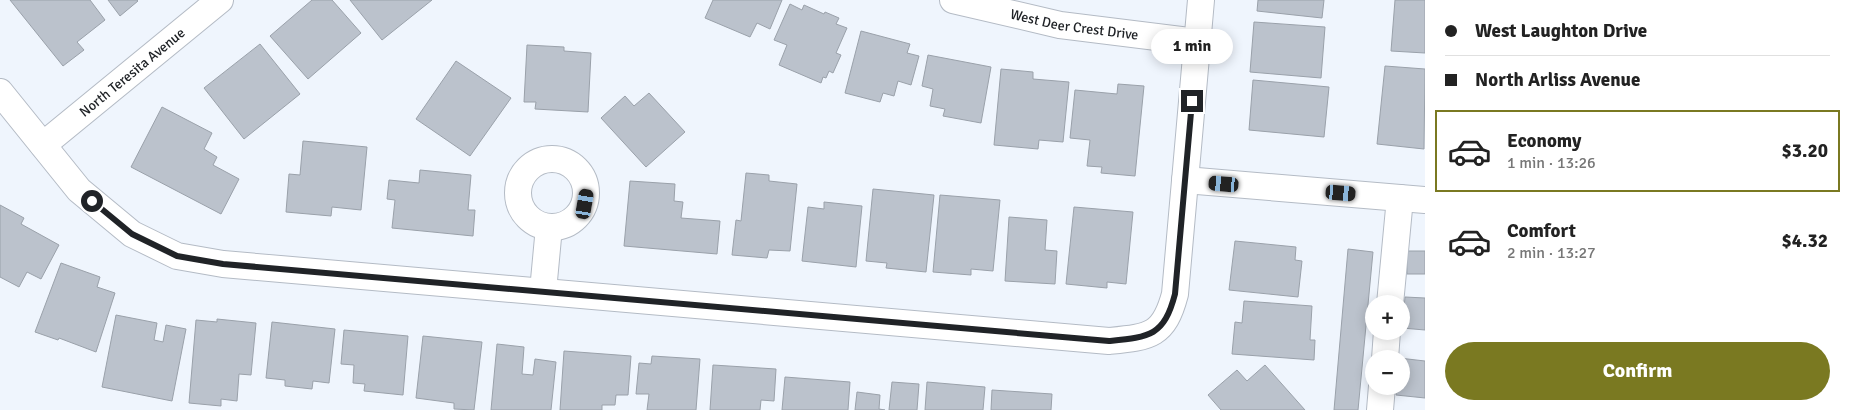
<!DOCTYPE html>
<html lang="en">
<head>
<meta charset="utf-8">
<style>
  :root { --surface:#fff; --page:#f6f6f6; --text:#222; --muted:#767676; --line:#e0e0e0; --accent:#7a7921 }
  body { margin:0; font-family:Signika,sans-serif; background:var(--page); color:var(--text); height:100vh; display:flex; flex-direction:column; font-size:19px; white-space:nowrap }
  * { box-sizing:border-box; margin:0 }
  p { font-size:16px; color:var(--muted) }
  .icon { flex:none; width:28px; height:28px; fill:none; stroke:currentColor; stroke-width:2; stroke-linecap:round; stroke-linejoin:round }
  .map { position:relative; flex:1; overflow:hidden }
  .drawer { display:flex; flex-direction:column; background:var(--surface); width:425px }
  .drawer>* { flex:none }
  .top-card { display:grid; align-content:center; height:110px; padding:0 20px; background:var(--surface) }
  .buttons { position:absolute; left:1365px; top:295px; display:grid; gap:10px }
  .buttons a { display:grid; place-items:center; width:45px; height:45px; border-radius:50%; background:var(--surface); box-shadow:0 2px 12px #0003; font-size:25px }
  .end { position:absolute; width:22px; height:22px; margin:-11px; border:6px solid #202327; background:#fff; box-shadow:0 0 0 2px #fff }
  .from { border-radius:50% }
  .bubble { position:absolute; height:35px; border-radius:18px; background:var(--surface); box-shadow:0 2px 12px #0003; font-size:16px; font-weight:700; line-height:35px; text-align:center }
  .car { position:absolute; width:15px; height:30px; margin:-15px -8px; border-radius:6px; box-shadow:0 0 4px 1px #0007; background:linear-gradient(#222 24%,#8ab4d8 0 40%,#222 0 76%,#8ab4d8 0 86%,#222 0) }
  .top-card b { display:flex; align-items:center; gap:18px; height:48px; font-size:19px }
  .top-card b+b { border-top:1px solid var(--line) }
  .top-card i { width:12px; height:12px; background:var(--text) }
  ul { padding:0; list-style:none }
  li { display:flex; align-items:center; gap:15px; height:82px; margin:0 10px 8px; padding:0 10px; border:2px solid transparent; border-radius:0px }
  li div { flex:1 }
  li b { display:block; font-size:19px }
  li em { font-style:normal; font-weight:700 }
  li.on { border-color:var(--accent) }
  li>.icon { width:45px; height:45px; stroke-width:1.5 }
  .action { display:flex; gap:10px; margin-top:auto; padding:10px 20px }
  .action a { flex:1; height:58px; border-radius:30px; background:var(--accent); color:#fff; font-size:20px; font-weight:700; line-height:58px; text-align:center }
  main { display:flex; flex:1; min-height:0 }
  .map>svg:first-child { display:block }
</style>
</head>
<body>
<main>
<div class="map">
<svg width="1425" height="410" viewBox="0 0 1425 410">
  <rect width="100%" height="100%" fill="#eff5fd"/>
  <g fill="#bbc2cc" stroke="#9aa1aa">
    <polygon points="10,0 90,0 105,20 77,42 84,50 63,66"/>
    <polygon points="108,0 137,0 138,1 120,16"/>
    <polygon points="312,0 332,0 361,33 308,79 270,36"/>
    <polygon points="350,0 432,0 382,40"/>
    <polygon points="713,0 782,0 770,29 757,23 750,37 705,18"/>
    <polygon points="1258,0 1324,0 1322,18 1257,11"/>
    <polygon points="1395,0 1425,0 1425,53 1391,51"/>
    <polygon points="790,4 802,10 804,5 824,14 825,12 839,18 836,24 847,28 836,53 841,55 833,73 829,71 826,78 823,77 821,83 779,65 787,45 774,40"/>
    <polygon points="1254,22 1325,27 1321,78 1250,72"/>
    <polygon points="861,31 910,44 907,53 919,56 911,85 898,81 894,96 883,93 880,102 845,93"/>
    <polygon points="260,44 300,94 244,139 204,88"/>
    <polygon points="527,45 564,47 564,51 591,53 588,112 535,109 536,102 524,102"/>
    <polygon points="928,55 991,67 981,123 943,116 945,109 930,106 933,89 922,86"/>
    <polygon points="456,61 511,98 470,156 416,119"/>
    <polygon points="1385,66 1425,69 1424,149 1377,144"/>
    <polygon points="1001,69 1033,72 1033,79 1069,82 1063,142 1039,140 1038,149 994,145"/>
    <polygon points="1253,80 1329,87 1324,137 1249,130"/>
    <polygon points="1118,84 1144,86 1135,176 1101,173 1102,167 1087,166 1090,140 1070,138 1075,90 1117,94"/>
    <polygon points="649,93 685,132 646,167 601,118 625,96 634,106"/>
    <polygon points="162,107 212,133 204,149 217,157 213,165 239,179 221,214 131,167"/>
    <polygon points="303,141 367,147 361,210 332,207 331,216 286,212 289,174 300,175"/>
    <polygon points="420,170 471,175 468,210 475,210 473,236 392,228 395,200 387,199 389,180 419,183"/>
    <polygon points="746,173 769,175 769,181 797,184 790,251 769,250 767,258 732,255 736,220 741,221"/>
    <polygon points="630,181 675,184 674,201 683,202 681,218 720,221 717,254 624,246"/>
    <polygon points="873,189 934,195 926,272 886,268 887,263 866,261"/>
    <polygon points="940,195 1000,200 993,271 971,269 971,275 933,272"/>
    <polygon points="824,202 862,206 856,267 802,261 808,207 824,209"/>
    <polygon points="0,205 24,218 21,224 59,245 41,279 27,272 19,287 0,277"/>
    <polygon points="1074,207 1133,212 1126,284 1107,282 1107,288 1066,284"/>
    <polygon points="1009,217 1047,220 1045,250 1057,251 1055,284 1005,281"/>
    <polygon points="1235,241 1296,247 1295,260 1302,261 1298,297 1229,290"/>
    <polygon points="1348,249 1373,252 1358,410 1334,410"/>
    <rect x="1407" y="251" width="18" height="23"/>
    <polygon points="61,263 100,277 97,287 115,293 96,352 59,338 58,340 35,332"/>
    <polygon points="1405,297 1425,298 1425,330 1402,328"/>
    <polygon points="1244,301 1312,306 1310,340 1315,340 1314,360 1232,354 1235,322 1242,323"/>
    <polygon points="116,315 157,323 154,340 163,342 166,325 186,329 172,401 102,387"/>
    <polygon points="217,319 256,323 251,375 239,374 237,401 221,399 221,406 189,403 196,320 217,322"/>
    <polygon points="272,322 335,329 329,383 313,381 312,389 285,386 285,380 266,378"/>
    <polygon points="344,330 408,336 403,395 364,391 365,384 353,383 354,365 341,364"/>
    <polygon points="423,336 482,342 474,410 454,409 454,403 416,398"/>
    <polygon points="497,344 524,347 522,374 533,375 535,359 556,362 551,410 491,410"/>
    <polygon points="564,351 631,356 628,395 616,395 615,405 602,405 602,410 560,410"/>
    <polygon points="652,356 700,359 696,410 647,410 649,394 636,394 639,363 651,364"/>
    <polygon points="1399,358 1425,361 1425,398 1396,395 1397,386 1401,386 1401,359"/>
    <polygon points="713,365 776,369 774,401 761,400 760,410 710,410"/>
    <polygon points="1265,365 1305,410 1221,410 1208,395 1237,370 1247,381"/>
    <polygon points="785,377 850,382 848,410 782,410"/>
    <polygon points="892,382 919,384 917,410 889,410"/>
    <polygon points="927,382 985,387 983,410 925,410"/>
    <polygon points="992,390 1052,394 1051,410 991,410"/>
    <polygon points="857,392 880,395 879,409 885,410 855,410"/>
  </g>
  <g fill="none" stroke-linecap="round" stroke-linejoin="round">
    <defs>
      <g id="minor">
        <path id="s1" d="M 953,0 L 1060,25 L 1197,42"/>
        <path d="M 0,92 L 79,190 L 132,234 L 177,256 L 223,264 L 1109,341 C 1150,337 1164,336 1175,294 L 1201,0"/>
        <path id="s2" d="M 43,145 L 220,0"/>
        <circle cx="552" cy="193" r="34"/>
        <polyline points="1185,180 1425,200"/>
        <polyline points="543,291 549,227"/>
        <polyline points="1390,304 1400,198"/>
        <polyline points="1385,359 1387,331"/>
        <polyline points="1380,410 1382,386"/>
      </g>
    </defs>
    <use href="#minor" stroke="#b4bbc5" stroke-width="28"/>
    <use href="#minor" stroke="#fff" stroke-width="26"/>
  </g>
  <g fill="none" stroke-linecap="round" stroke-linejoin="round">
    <path stroke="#202327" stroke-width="6" d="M 92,201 L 132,234 L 177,256 L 223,264 L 1109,341 C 1150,337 1164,336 1175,294 L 1192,101"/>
  </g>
  <g text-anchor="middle" stroke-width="4" stroke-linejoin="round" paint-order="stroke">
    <g font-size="14" fill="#202327" stroke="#fff">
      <text dy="5" stroke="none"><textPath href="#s1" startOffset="124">West Deer Crest Drive</textPath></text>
      <text dy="5" stroke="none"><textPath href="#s2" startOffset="115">North Teresita Avenue</textPath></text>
    </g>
  </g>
</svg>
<div class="buttons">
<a>+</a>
<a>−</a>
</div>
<i class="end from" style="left:92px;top:201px"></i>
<i class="end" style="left:1192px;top:101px"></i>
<div class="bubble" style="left:1151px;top:29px;width:82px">1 min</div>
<i class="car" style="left:1224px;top:184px;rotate:275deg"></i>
<i class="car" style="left:1341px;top:193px;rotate:95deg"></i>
<i class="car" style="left:585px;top:204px;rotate:10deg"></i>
</div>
<section class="drawer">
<div class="top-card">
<b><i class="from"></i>West Laughton Drive</b>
<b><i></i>North Arliss Avenue</b>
</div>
<ul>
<li class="on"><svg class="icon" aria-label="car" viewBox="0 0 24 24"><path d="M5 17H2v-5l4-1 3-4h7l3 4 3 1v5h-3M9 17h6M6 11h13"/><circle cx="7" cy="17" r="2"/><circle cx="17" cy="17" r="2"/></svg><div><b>Economy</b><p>1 min · 13:26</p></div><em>$3.20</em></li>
<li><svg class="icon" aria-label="car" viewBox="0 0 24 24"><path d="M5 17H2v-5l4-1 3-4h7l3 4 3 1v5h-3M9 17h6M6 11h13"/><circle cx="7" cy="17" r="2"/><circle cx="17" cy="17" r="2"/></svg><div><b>Comfort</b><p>2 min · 13:27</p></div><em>$4.32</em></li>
</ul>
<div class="action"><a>Confirm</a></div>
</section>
</main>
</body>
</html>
